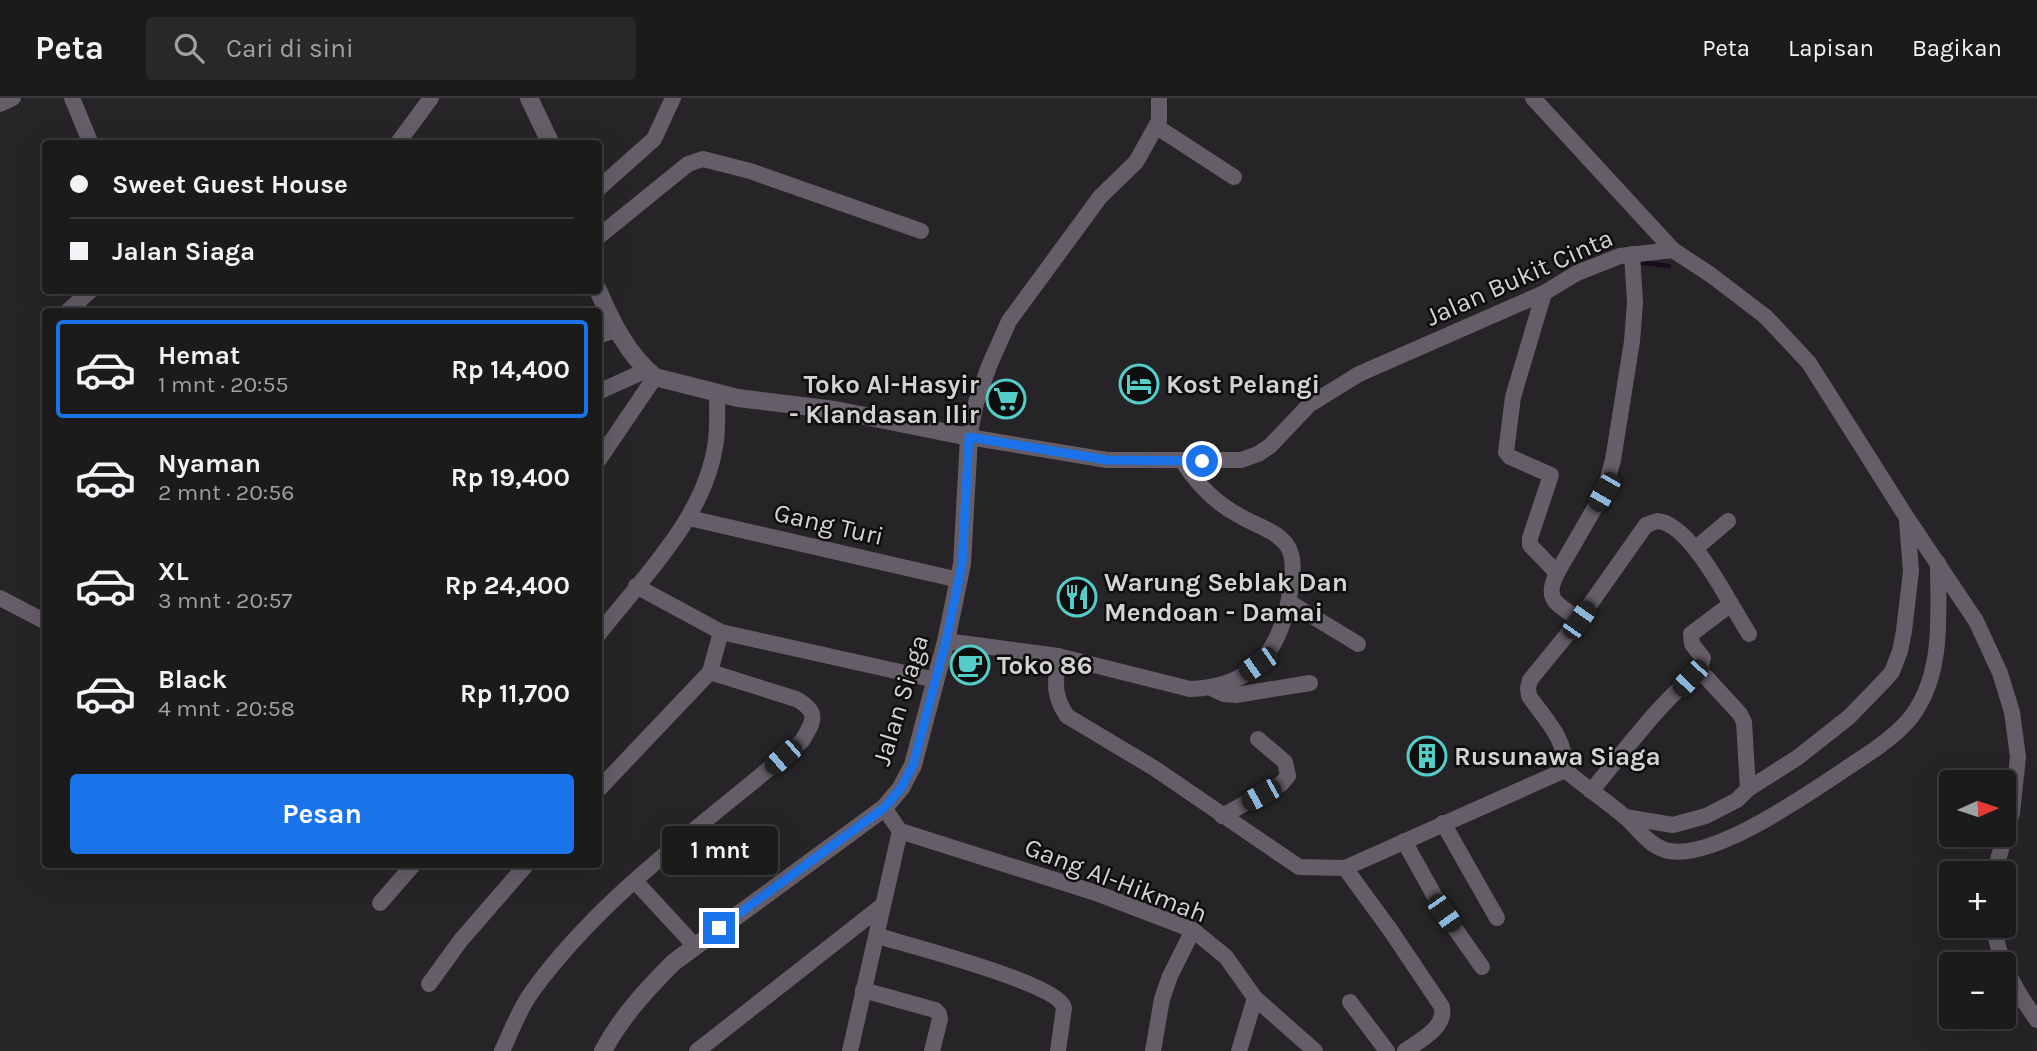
<!DOCTYPE html>
<html lang="id">
<head>
<meta charset="utf-8">
<style>
  :root { --surface:#1c1b1c; --page:#292829; --text:#f1f3f6; --muted:#a0a1a3; --line:#3a393b; --accent:#1a73e8 }
  body { margin:0; font-family:Karla,sans-serif; background:var(--page); color:var(--text); height:100vh; display:flex; flex-direction:column; font-size:26px; white-space:nowrap }
  * { box-sizing:border-box; margin:0 }
  p { font-size:23px; color:var(--muted) }
  .icon { flex:none; width:38px; height:38px; fill:none; stroke:currentColor; stroke-width:2; stroke-linecap:round; stroke-linejoin:round }
  .map { position:relative; flex:1; overflow:hidden }
  .sheet { position:absolute; left:42px; top:210px; width:560px; height:560px; display:flex; flex-direction:column; background:var(--surface); border-radius:7px; box-shadow:0 7px 28px #0002,0 0 0 2px var(--line) }
  .sheet>* { flex:none }
  .top-card { position:absolute; left:42px; top:42px; width:560px; height:154px; border-radius:7px; box-shadow:0 7px 28px #0002,0 0 0 2px var(--line); display:grid; align-content:center; height:154px; padding:0 28px; background:var(--surface) }
  .needle { width:46px; rotate:87deg }
  .buttons { position:absolute; left:1939px; top:672px; display:grid; gap:14px }
  .buttons a { display:grid; place-items:center; width:77px; height:77px; border-radius:7px; background:var(--surface); box-shadow:0 7px 28px #0002,0 0 0 2px var(--line); font-size:35px }
  .end { position:absolute; width:32px; height:32px; margin:-16px; border:9px solid #1a73e8; background:#fff; box-shadow:0 0 0 4px #fff }
  .from { border-radius:50% }
  .bubble { position:absolute; height:49px; border-radius:7px; background:var(--surface); box-shadow:0 7px 28px #0002,0 0 0 2px var(--line); font-size:23px; font-weight:700; line-height:49px; text-align:center }
  .car { position:absolute; width:21px; height:42px; margin:-21px -10px; border-radius:9px; box-shadow:0 0 5px 2px #0007; background:linear-gradient(#222 24%,#8ab4d8 0 40%,#222 0 76%,#8ab4d8 0 86%,#222 0) }
  .top-card b { display:flex; align-items:center; gap:24px; height:66px; font-size:26px }
  .top-card b+b { border-top:2px solid var(--line) }
  .top-card i { width:18px; height:18px; background:var(--text) }
  ul { padding:12px 0 0; list-style:none }
  li { display:flex; align-items:center; gap:21px; height:98px; margin:0 14px 10px; padding:0 14px; border:4px solid transparent; border-radius:7px }
  li div { flex:1 }
  li b { display:block; font-size:26px }
  li em { font-style:normal; font-weight:700 }
  li.current { border-color:var(--accent) }
  li>.icon { width:63px; height:63px; stroke-width:1.5 }
  .button { display:flex; gap:14px; margin-top:auto; padding:14px 28px }
  .button a { flex:1; height:80px; border-radius:7px; background:var(--accent); color:#fff; font-size:28px; font-weight:700; line-height:80px; text-align:center }
  header { display:flex; align-items:center; gap:42px; box-sizing:border-box; height:98px; padding:0 35px; background:var(--surface); border-bottom:2px solid var(--line) }
  header strong { font-size:33px }
  nav { display:flex; gap:38px; margin-inline-start:auto; font-size:24px }
  .search { width:490px; height:63px; background:var(--page); display:flex; align-items:center; gap:18px; box-sizing:border-box; padding:0 24px; border-radius:7px; color:var(--muted); font-size:26px }
  .map>svg:first-child { display:block }
</style>
</head>
<body>
<header>
<strong>Peta</strong>
<div class="search"><svg class="icon" aria-label="search" viewBox="0 0 24 24"><circle cx="10" cy="10" r="6"/><path d="M15 15l6 6"/></svg>Cari di sini</div>
<nav><a>Peta</a><a>Lapisan</a><a>Bagikan</a></nav>
</header>
<div class="map">
<svg width="2037" height="953" viewBox="0 0 2037 953">
  <rect width="100%" height="100%" fill="#262426"/>
  <g fill="none" stroke-linecap="round" stroke-linejoin="round">
    <polyline stroke="#190b1e" stroke-width="4.5" points="1636,164 1669,168"/>
    <g stroke="#655d68" stroke-width="16">
      <polyline points="72,0 91,46"/>
      <polyline points="1159,0 1159,23 1136,64 1100,99 1009,223 989,268 976,305 969,339 1107,362 1241,362 1258,356 1270,348 1309,307 1359,276 1544,195 1577,175 1620,158 1673,152 1711,177 1766,219 1809,265 1907,420 1976,523 2000,575 2012,614 2018,659 2012,715 1994,775"/>
      <polyline points="1533,0 1673,152"/>
      <polyline points="0,6 13,0"/>
      <polyline points="1157,29 1234,79"/>
      <polyline points="397,46 431,0"/>
      <polyline points="598,91 654,41 673,0"/>
      <polyline points="598,139 688,66 703,61 750,73 921,133"/>
      <path d="M 1544,195 L 1513,299 L 1506,354 L 1510,359 L 1551,377 L 1530,440 L 1530,447 L 1557,475 C 1543,504 1558,505 1579,522"/>
      <polyline points="67,214 91,192"/>
      <polyline points="598,238 615,232"/>
      <polyline points="598,294 647,272"/>
      <polyline points="598,363 655,279"/>
      <polyline points="689,420 959,482"/>
      <polyline points="1696,450 1728,423"/>
      <polyline points="1557,475 1604,394 1613,362 1632,243 1635,205 1632,156"/>
      <polyline points="636,488 721,534 936,582"/>
      <polyline points="0,500 46,524"/>
      <polyline points="1289,504 1358,546"/>
      <polyline points="1731,506 1749,536"/>
      <path d="M 598,537 C 643,479 707,418 716,342 C 718,327 717,310 717,294"/>
      <path d="M 946,543 L 1058,558 L 1190,591 C 1256,589 1283,549 1291,488 C 1293,474 1295,458 1286,446 C 1275,432 1255,427 1240,418 C 1215,405 1197,386 1182,363"/>
      <path d="M 1058,558 C 1056,583 1052,596 1067,618 L 1154,670 L 1299,769 L 1345,770 L 1391,833 L 1442,909 C 1446,930 1420,942 1405,953"/>
      <polyline points="1213,591 1224,596 1236,597 1310,585"/>
      <path d="M 1565,672 C 1584,688 1605,702 1624,718 C 1638,730 1647,746 1665,752 C 1715,767 1830,680 1874,652 C 1888,642 1904,630 1914,615 C 1944,572 1938,515 1938,465"/>
      <polyline points="598,692 710,574 721,534"/>
      <path d="M 1591,693 C 1613,668 1672,588 1698,577 L 1706,579 L 1740,616 L 1744,624 L 1748,691"/>
      <polyline points="1222,718 1281,686 1288,678 1285,664 1258,641"/>
      <polyline points="1625,719 1673,727 1706,718 1737,702 1748,691 1797,660 1849,619 1883,584 1892,574 1900,553 1904,533 1911,473 1907,423"/>
      <polyline points="1443,725 1497,820"/>
      <polyline points="900,733 1096,795 1193,832 1226,859 1255,900 1315,953"/>
      <polyline points="1404,743 1444,815 1482,869"/>
      <path d="M 1345,770 L 1565,672 C 1566,640 1547,624 1529,598 L 1528,590 L 1530,582 L 1579,522 L 1646,427 C 1647,427 1656,423 1657,423 C 1685,424 1719,485 1731,506 L 1691,536 L 1692,546 L 1703,560 L 1698,577"/>
      <polyline points="635,783 695,848"/>
      <polyline points="380,805 414,766"/>
      <path d="M 1994,828 C 1998,863 2016,893 2037,922"/>
      <path d="M 878,838 C 907,847 1058,885 1064,910 L 1058,953"/>
      <polyline points="429,886 461,842 527,766"/>
      <polyline points="863,892 935,912 939,916 940,921 932,953"/>
      <polyline points="1350,904 1387,953"/>
      <path d="M 502,953 C 511,934 519,912 531,895 C 603,795 709,723 802,643 C 814,623 820,614 796,601 L 710,574"/>
      <polyline points="697,953 883,807"/>
      <polyline points="850,953 900,733 884,710"/>
      <polyline points="1153,953 1162,901 1170,878 1193,832"/>
      <polyline points="1239,953 1255,900"/>
    </g>
    <g stroke="#655d68" stroke-width="18">
      <polyline points="529,0 551,46"/>
      <path d="M 598,192 C 612,224 627,256 655,279 L 738,300 L 835,312 L 969,339 L 962,466 L 946,543 L 913,667 L 901,690 L 884,710 L 674,864 C 647,891 621,919 603,953"/>
    </g>
  </g>
  <g fill="none" stroke-linecap="round" stroke-linejoin="round">
    <polyline stroke="#1a73e8" stroke-width="9" points="719,830 884,710 901,690 913,667 946,543 962,466 969,339 1107,362 1202,363"/>
  </g>
  <defs>
    <symbol id="hotel-ring" viewBox="-11 -11 22 22"><circle r="9.5" fill="#0e0e0e" stroke="#54cdc8" stroke-width="1.5"/><path d="M-6-4.5h1.5V1H6V5H4.5V3h-9V5H-6ZM-4 0a1.8 1.8 0 1 1 3.6 0ZM.5 0V-2.5h3Q6-2.5 6 0Z" fill="#54cdc8"/></symbol>
    <symbol id="supermarket-ring" viewBox="-11 -11 22 22"><circle r="9.5" fill="#0e0e0e" stroke="#54cdc8" stroke-width="1.5"/><path d="M-6-5.5h2.5l.6 2H6L4.5 2H-2.5L-4.4-4H-6ZM-1.5 3.2a1.3 1.3 0 1 0 .1 0ZM3 3.2a1.3 1.3 0 1 0 .1 0Z" fill="#54cdc8"/></symbol>
    <symbol id="restaurant-ring" viewBox="-11 -11 22 22"><circle r="9.5" fill="#0e0e0e" stroke="#54cdc8" stroke-width="1.5"/><path d="M-5-6h1v4h1v-4h1v4h1v-4h1v5L-1.5 .5V6h-2V.5L-5-1ZM5-6V6H3V1.5H1.5Q1.5-4 5-6Z" fill="#54cdc8"/></symbol>
    <symbol id="cafe-ring" viewBox="-11 -11 22 22"><circle r="9.5" fill="#0e0e0e" stroke="#54cdc8" stroke-width="1.5"/><path d="M-5.5-4.5H6V0H3Q3 3.5 0 3.5H-2.5Q-5.5 3.5-5.5 0ZM3-3.2v2h1.7v-2ZM-6 4.5H4V6H-6Z" fill="#54cdc8"/></symbol>
    <symbol id="building-ring" viewBox="-11 -11 22 22"><circle r="9.5" fill="#0e0e0e" stroke="#54cdc8" stroke-width="1.5"/><path d="M-4-6H4V6H1V3H-1V6H-4ZM-2.5-4.3h1.7v1.8h-1.7ZM.8-4.3h1.7v1.8H.8ZM-2.5-1h1.7V.8h-1.7ZM.8-1h1.7V.8H.8Z" fill="#54cdc8"/></symbol>
  </defs>
  <g fill-rule="evenodd">
    <use href="#hotel-ring" x="1117" y="264" width="44" height="44"/>
    <use href="#supermarket-ring" x="984" y="279" width="44" height="44"/>
    <use href="#restaurant-ring" x="1055" y="477" width="44" height="44"/>
    <use href="#cafe-ring" x="948" y="545" width="44" height="44"/>
    <use href="#building-ring" x="1405" y="636" width="44" height="44"/>
  </g>
  <g text-anchor="middle" stroke-width="5" stroke-linejoin="round" paint-order="stroke">
    <g font-size="26" fill="#d4d3d4" stroke="#0e0e0e">
      <text transform="translate(1519 179) rotate(-24)" y="9">Jalan Bukit Cinta</text>
      <text transform="translate(829 426) rotate(13)" y="9">Gang Turi</text>
      <text transform="translate(900 602) rotate(-73)" y="9">Jalan Siaga</text>
      <text transform="translate(1116 782) rotate(21)" y="9">Gang Al-Hikmah</text>
    </g>
    <g font-size="26" font-weight="bold" fill="#d4d3d4" stroke="#0e0e0e" text-anchor="start">
      <text x="979" y="295" text-anchor="end">Toko Al-Hasyir<tspan x="979" dy="30">- Klandasan Ilir</tspan></text>
      <text x="1166" y="295">Kost Pelangi</text>
      <text x="1104" y="493">Warung Seblak Dan<tspan x="1104" dy="30">Mendoan - Damai</tspan></text>
      <text x="997" y="576">Toko 86</text>
      <text x="1454" y="667">Rusunawa Siaga</text>
    </g>
  </g>
</svg>
<div class="buttons">
<a><svg class="needle" viewBox="-14 -14 28 28"><path d="M0-13l5 13h-10z" fill="#e53935"/><path d="M0 13l5-13h-10z" fill="#a0a1a3"/></svg></a>
<a>+</a>
<a>−</a>
</div>
<i class="end from" style="left:1202px;top:363px"></i>
<i class="end" style="left:719px;top:830px"></i>
<div class="bubble" style="left:662px;top:728px;width:116px">1 mnt</div>
<i class="car" style="left:1604px;top:394px;rotate:210deg"></i>
<i class="car" style="left:1579px;top:522px;rotate:35deg"></i>
<i class="car" style="left:1258px;top:566px;rotate:235deg"></i>
<i class="car" style="left:1690px;top:580px;rotate:223deg"></i>
<i class="car" style="left:783px;top:659px;rotate:229deg"></i>
<i class="car" style="left:1261px;top:697px;rotate:241deg"></i>
<i class="car" style="left:1444px;top:815px;rotate:145deg"></i>
<div class="top-card">
<b><i class="from"></i>Sweet Guest House</b>
<b><i></i>Jalan Siaga</b>
</div>
<section class="sheet">
<ul>
<li class="current"><svg class="icon" aria-label="car" viewBox="0 0 24 24"><path d="M5 17H2v-5l4-1 3-4h7l3 4 3 1v5h-3M9 17h6M6 11h13"/><circle cx="7" cy="17" r="2"/><circle cx="17" cy="17" r="2"/></svg><div><b>Hemat</b><p>1 mnt · 20:55</p></div><em>Rp 14,400</em></li>
<li><svg class="icon" aria-label="car" viewBox="0 0 24 24"><path d="M5 17H2v-5l4-1 3-4h7l3 4 3 1v5h-3M9 17h6M6 11h13"/><circle cx="7" cy="17" r="2"/><circle cx="17" cy="17" r="2"/></svg><div><b>Nyaman</b><p>2 mnt · 20:56</p></div><em>Rp 19,400</em></li>
<li><svg class="icon" aria-label="car" viewBox="0 0 24 24"><path d="M5 17H2v-5l4-1 3-4h7l3 4 3 1v5h-3M9 17h6M6 11h13"/><circle cx="7" cy="17" r="2"/><circle cx="17" cy="17" r="2"/></svg><div><b>XL</b><p>3 mnt · 20:57</p></div><em>Rp 24,400</em></li>
<li><svg class="icon" aria-label="car" viewBox="0 0 24 24"><path d="M5 17H2v-5l4-1 3-4h7l3 4 3 1v5h-3M9 17h6M6 11h13"/><circle cx="7" cy="17" r="2"/><circle cx="17" cy="17" r="2"/></svg><div><b>Black</b><p>4 mnt · 20:58</p></div><em>Rp 11,700</em></li>
</ul>
<div class="button"><a>Pesan</a></div>
</section>
</div>
</body>
</html>
